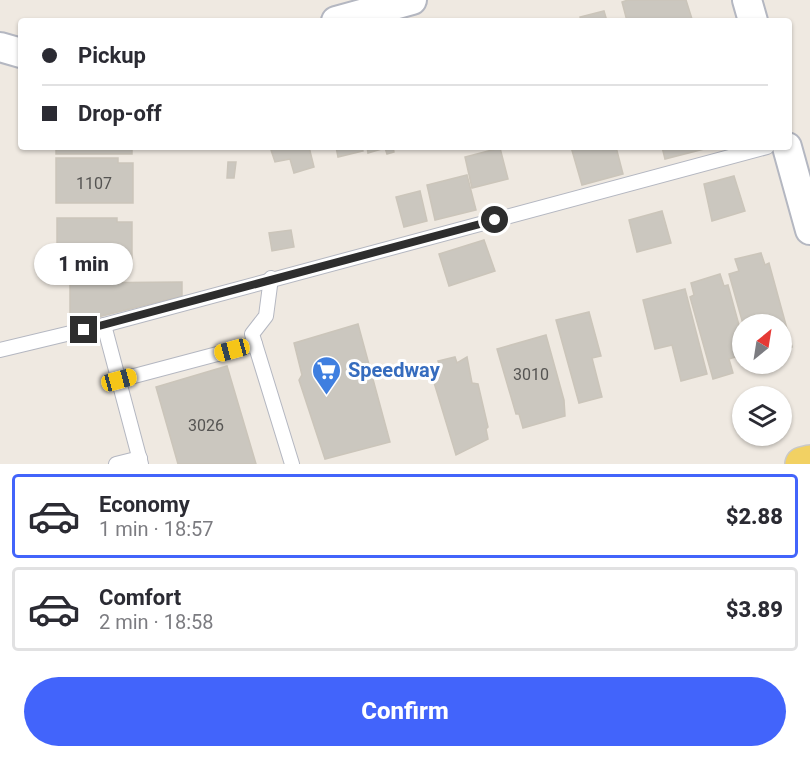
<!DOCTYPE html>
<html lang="en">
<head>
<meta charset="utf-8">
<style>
  :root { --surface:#fff; --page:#f7f7f7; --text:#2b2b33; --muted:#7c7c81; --line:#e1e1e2; --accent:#4264fb }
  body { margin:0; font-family:Roboto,sans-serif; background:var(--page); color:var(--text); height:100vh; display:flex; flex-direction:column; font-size:22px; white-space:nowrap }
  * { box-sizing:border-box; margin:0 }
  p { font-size:20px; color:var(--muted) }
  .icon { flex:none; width:33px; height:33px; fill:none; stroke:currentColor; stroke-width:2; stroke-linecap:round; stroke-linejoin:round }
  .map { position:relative; height:464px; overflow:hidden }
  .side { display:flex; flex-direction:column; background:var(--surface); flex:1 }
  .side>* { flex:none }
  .hud { position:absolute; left:18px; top:18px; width:774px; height:132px; border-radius:6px; box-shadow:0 2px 4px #0004; display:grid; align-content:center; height:132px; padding:0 24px; background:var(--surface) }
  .needle { width:39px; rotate:30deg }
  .buttons { position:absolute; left:732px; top:314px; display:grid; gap:12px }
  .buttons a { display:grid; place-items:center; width:60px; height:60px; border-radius:50%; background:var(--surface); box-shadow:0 2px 4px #0004; font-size:30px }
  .end { position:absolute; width:27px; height:27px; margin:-14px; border:8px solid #2e2e2e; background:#fff; box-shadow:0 0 0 3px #fff }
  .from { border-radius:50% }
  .bubble { position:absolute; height:42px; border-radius:21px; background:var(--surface); box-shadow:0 2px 4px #0004; font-size:20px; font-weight:800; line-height:42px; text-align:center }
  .car { position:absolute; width:18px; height:36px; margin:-18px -9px; border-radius:8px; box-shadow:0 0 4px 2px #0007; background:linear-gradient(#f5c518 24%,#345 0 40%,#f5c518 0 76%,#345 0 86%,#f5c518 0) }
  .hud b { display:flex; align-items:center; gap:21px; height:57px; font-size:22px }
  .hud b+b { border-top:2px solid var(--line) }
  .hud i { width:15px; height:15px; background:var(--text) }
  ul { padding:10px 0 0; list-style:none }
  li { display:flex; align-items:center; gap:18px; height:84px; margin:0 12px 9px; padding:0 12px; border:3px solid var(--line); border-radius:6px }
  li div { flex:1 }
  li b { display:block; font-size:22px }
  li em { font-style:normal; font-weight:800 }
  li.current { border-color:var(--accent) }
  li>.icon { width:54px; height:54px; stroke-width:1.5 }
  .action { display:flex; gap:12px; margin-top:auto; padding:12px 24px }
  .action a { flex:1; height:69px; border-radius:36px; background:var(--accent); color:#fff; font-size:24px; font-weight:800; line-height:69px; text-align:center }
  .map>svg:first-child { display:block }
</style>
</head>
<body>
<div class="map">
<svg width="810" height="464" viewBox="0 0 810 464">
  <rect width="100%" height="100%" fill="#efe9e1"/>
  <g fill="#cbc7bf" stroke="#cbc5ba" stroke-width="1.5">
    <polygon points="628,0 686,0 692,19 627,21 622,2"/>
    <polygon points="604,11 607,21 581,21 580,17"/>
    <rect x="56" y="147" width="76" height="7"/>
    <polygon points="270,147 309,147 314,167 294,173 290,159 275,162"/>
    <polygon points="336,147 362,147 363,151 338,157"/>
    <polygon points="367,147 393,147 394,152 387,154 385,148 368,153"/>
    <polygon points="571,147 616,147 623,174 582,185"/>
    <polygon points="662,147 712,147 665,159"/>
    <polygon points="500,148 508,179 472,188 465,157"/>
    <polygon points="56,158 118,158 118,163 133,163 133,203 56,203"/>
    <polygon points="228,162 236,162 234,178 227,178"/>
    <polygon points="467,175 476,210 435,220 427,185"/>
    <polygon points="734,176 745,211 712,221 704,184"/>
    <polygon points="420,191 427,221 404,227 396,197"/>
    <polygon points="662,211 671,243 637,252 629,220"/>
    <polygon points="57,218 117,218 117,222 132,222 132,263 57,263"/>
    <polygon points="291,230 294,247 272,251 269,233"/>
    <polygon points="484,240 495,271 449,286 439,254"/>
    <polygon points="761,253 765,265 769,263 792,347 782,349 782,324 743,324 729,274 739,271 735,259"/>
    <polygon points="720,274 724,286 728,285 742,336 742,355 729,359 733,373 713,379 690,297 694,295 691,283"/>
    <polygon points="182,282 182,296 70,324 70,283"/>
    <polygon points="685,289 707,374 681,381 672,345 655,349 643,300"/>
    <polygon points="589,312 601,356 592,358 602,397 579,403 556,320"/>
    <polygon points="358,324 390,442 325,459 299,380 302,375 294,343"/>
    <polygon points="546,335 564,400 565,416 523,428 519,414 516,414 497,349"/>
    <polygon points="455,357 457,363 467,357 472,383 478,384 488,427 486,429 488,439 456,455 429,366 441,369 438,361"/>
    <polygon points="227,366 256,464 178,464 156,387"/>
  </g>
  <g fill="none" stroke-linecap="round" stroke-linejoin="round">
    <defs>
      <g id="service">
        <polyline points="271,278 266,316 252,334 292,464"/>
        <polyline points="104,325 141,464"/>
        <polyline points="0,350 104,325 767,147"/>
        <polyline points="119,380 255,344"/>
        <polyline points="116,464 140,458"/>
      </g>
      <g id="minor">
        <polyline points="747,0 753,21"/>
        <polyline points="336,21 412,0"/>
        <polyline points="0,47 21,53"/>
        <polyline points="787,147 810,230"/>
      </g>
      <polyline id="primary" points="802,464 810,462"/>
    </defs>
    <use href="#service" stroke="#b4b7c1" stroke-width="16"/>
    <use href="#minor" stroke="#b4b7c1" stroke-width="32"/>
    <use href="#primary" stroke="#c9c9c9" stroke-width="36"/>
    <use href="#service" stroke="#fff" stroke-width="14"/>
    <use href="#minor" stroke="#fff" stroke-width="28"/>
    <use href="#primary" stroke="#f2d163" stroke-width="33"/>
  </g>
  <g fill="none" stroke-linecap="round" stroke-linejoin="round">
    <polyline stroke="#2e2e2e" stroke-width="8" points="84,330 495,220"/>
  </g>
  <defs>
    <symbol id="supermarket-pin" viewBox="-11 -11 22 30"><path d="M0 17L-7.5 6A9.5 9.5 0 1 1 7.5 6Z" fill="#3f7fe0" stroke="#fff"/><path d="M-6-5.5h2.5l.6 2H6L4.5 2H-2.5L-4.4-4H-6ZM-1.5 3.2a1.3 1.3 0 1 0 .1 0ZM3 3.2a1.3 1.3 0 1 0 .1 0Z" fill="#fff"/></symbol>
  </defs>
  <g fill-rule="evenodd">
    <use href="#supermarket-pin" x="310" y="354" width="33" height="45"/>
  </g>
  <g text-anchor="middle" stroke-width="6" stroke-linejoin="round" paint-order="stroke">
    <g font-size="16" fill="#555452">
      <text x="94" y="189">1107</text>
      <text x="531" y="380">3010</text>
      <text x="206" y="431">3026</text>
    </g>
    <g font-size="20" font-weight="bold" fill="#366cbe" stroke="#fff" text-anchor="start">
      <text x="348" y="377">Speedway</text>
    </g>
  </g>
</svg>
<div class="buttons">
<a><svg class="needle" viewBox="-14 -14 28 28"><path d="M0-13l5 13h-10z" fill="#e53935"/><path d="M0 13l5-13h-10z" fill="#7c7c81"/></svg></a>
<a><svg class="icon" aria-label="layers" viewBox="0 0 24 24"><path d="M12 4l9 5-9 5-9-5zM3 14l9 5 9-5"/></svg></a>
</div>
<i class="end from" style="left:495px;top:220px"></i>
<i class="end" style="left:84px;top:330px"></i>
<div class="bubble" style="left:34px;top:243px;width:99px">1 min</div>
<i class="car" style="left:232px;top:350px;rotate:255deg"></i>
<i class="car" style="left:119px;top:380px;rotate:75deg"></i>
<div class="hud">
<b><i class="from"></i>Pickup</b>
<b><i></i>Drop-off</b>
</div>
</div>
<section class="side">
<ul>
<li class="current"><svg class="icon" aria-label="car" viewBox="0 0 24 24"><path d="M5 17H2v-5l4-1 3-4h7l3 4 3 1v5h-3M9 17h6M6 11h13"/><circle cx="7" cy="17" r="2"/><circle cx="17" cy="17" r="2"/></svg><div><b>Economy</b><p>1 min · 18:57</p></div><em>$2.88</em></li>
<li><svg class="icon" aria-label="car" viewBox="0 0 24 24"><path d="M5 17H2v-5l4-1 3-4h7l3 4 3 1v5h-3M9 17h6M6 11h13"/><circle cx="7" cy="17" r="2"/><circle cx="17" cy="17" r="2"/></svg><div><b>Comfort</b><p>2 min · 18:58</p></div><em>$3.89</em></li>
</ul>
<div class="action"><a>Confirm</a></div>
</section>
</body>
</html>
